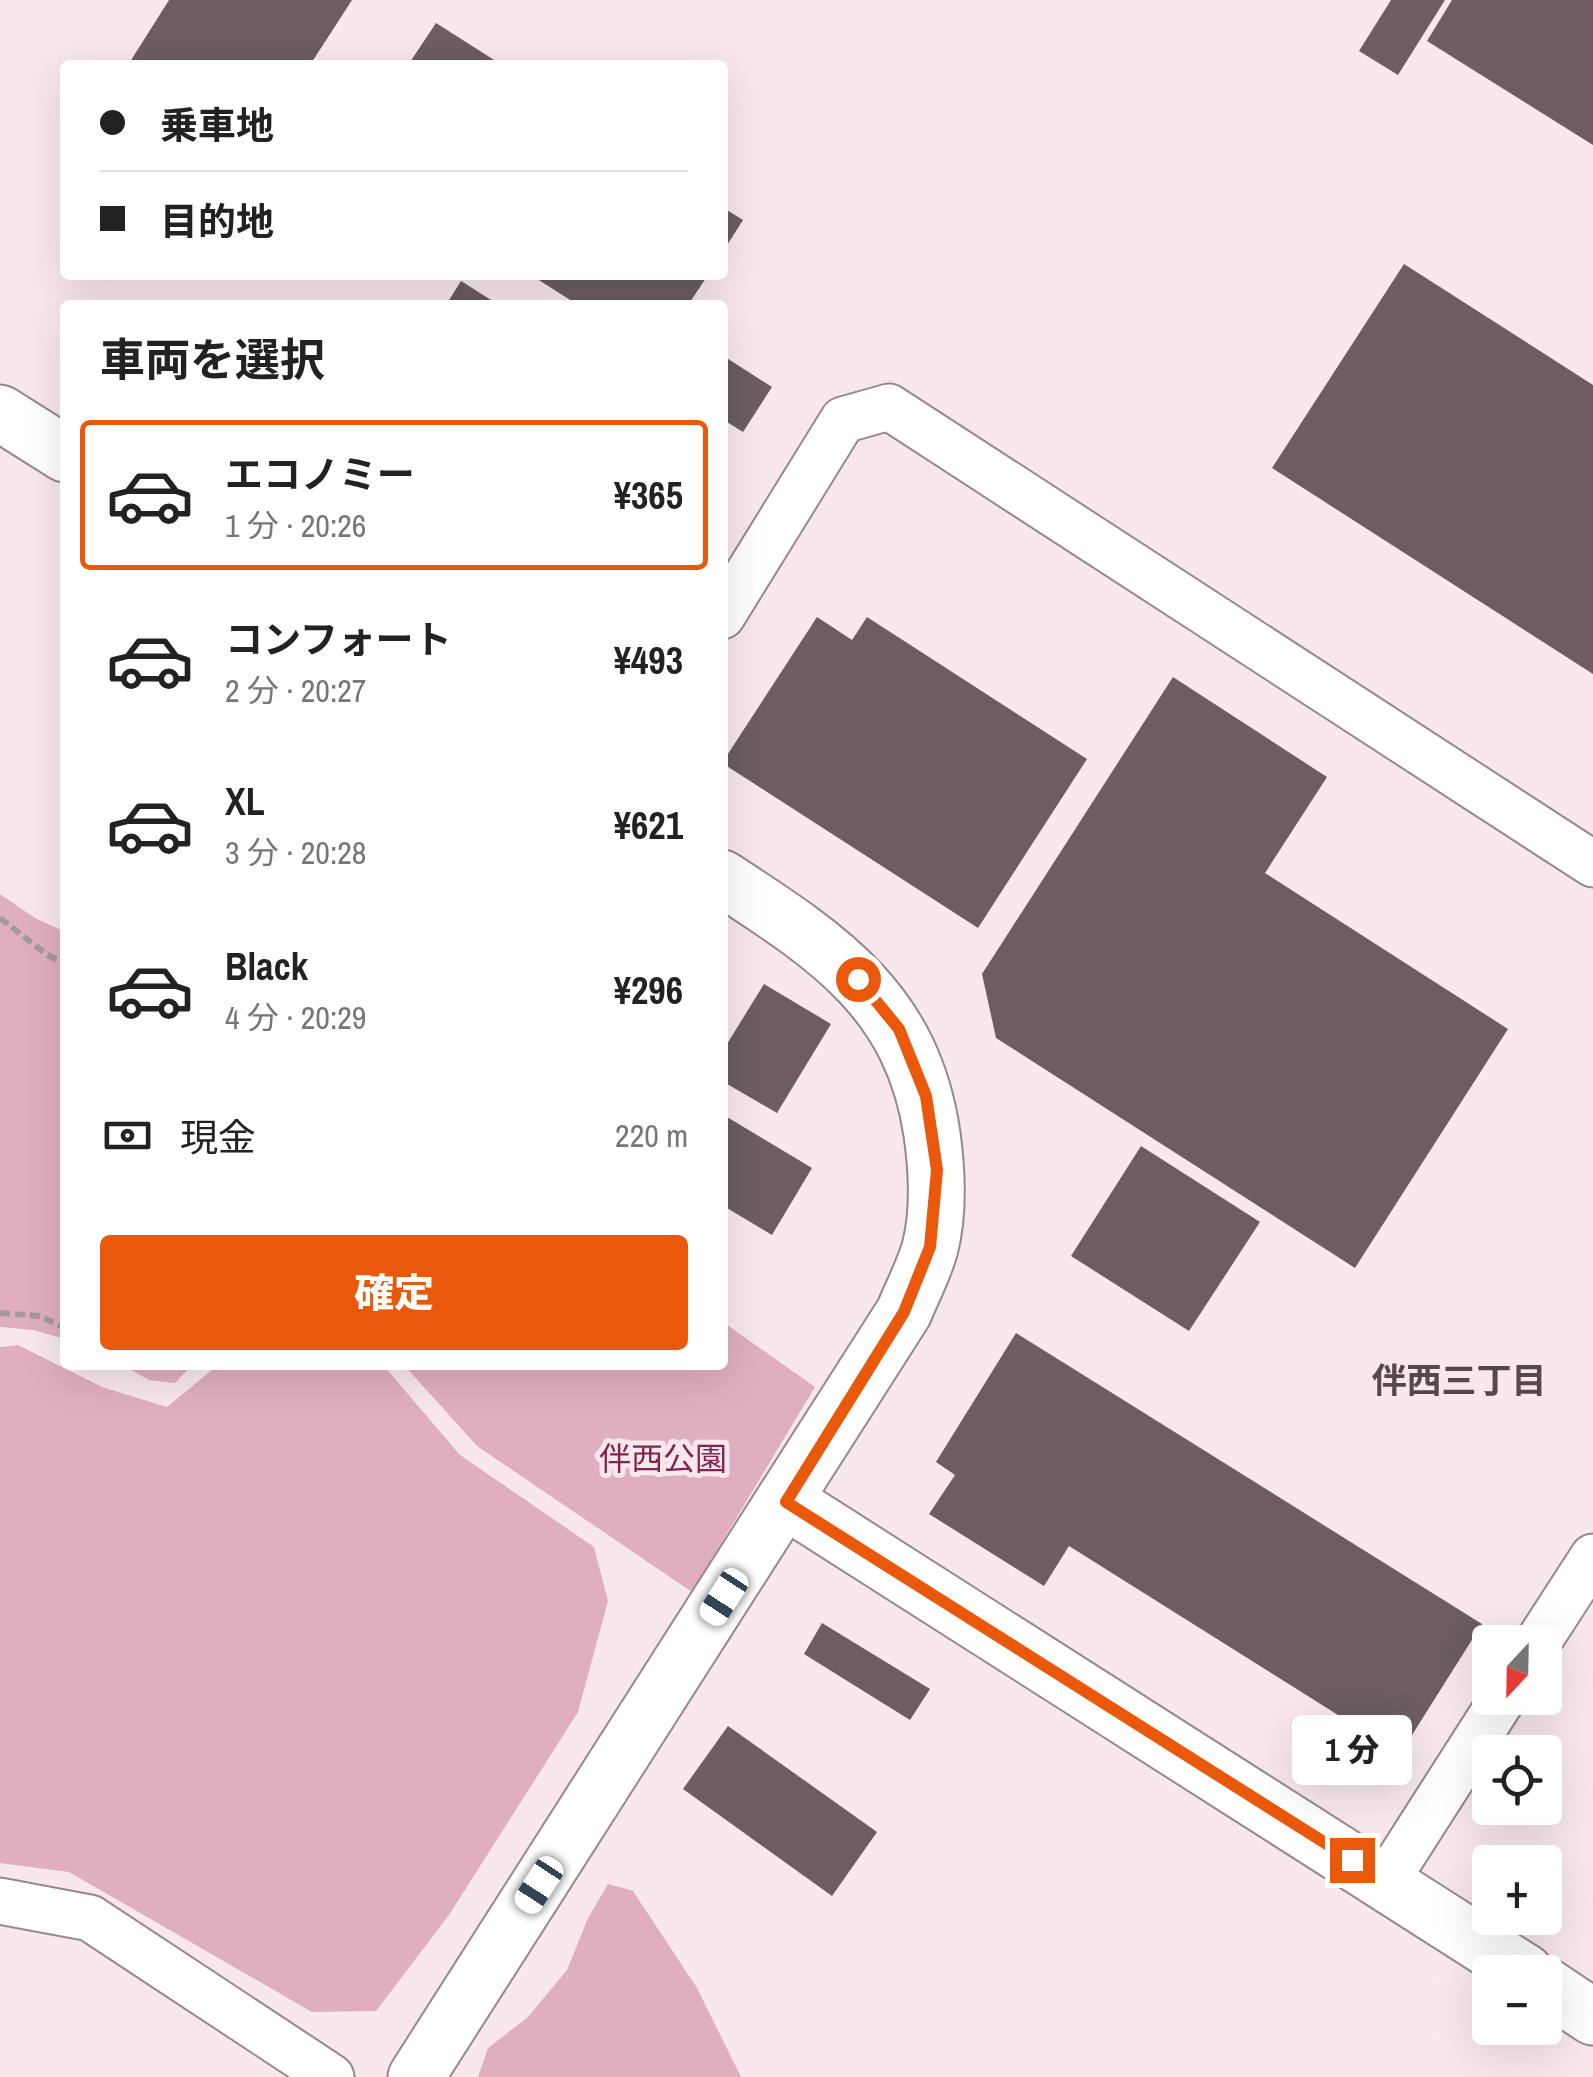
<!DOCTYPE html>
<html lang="ja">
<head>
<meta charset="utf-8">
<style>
  :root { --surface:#fff; --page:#f2f2f2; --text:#222; --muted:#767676; --line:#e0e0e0; --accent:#ea580c }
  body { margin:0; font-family:"Archivo Narrow","Noto Sans JP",sans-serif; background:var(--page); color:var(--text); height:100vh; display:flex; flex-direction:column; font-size:38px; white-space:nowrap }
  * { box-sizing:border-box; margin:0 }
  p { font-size:32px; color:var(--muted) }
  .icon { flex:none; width:55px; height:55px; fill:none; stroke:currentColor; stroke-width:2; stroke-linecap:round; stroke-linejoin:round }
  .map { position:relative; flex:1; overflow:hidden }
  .panel { position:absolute; left:60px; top:300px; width:668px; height:1070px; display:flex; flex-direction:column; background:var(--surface); border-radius:10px; box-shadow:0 10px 40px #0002 }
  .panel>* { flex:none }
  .banner { position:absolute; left:60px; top:60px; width:668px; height:220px; border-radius:10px; box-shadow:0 10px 40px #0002; display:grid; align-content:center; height:220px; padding:0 40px; background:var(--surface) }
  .needle { width:65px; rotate:202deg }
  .buttons { position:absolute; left:1472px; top:1625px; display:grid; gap:20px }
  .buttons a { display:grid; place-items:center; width:90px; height:90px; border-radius:10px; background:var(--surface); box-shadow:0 10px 40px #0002; font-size:50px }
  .end { position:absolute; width:45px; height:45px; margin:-22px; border:12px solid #ea580c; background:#fff; box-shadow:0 0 0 5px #fff }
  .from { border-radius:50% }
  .bubble { position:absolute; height:70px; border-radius:10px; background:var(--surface); box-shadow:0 10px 40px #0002; font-size:32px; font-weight:800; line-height:70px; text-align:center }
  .car { position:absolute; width:30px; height:60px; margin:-30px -15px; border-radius:12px; box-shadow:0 0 8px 2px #0007; background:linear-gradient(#fff 24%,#345 0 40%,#fff 0 76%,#345 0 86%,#fff 0) }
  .banner b { display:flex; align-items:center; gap:35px; height:95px; font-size:38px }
  .banner b+b { border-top:2px solid var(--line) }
  .banner i { width:25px; height:25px; background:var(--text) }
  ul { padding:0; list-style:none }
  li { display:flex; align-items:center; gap:30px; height:150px; margin:0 20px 15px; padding:0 20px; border:5px solid transparent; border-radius:10px }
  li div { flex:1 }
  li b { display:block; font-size:38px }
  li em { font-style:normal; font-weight:800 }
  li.current { border-color:var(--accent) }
  li>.icon { width:90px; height:90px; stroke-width:1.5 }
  h2 { padding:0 40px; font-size:45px; line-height:120px }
  .pay { display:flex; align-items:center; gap:25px; height:110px; padding:0 40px; font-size:38px }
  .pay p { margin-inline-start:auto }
  .primary-button { display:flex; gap:20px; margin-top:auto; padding:20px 40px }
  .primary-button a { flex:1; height:115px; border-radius:10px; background:var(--accent); color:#fff; font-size:40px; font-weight:800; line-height:115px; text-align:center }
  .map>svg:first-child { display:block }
</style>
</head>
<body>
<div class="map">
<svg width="1593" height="2077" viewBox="0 0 1593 2077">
  <rect width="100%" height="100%" fill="#f8e8ed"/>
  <g fill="#e0afbf">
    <polygon points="0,894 35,918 65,932 65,1339 33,1330 0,1327"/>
    <polygon points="723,1322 815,1387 692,1592 477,1446 404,1365 722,1365"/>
    <polygon points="18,1345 102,1387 167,1407 218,1365 383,1365 460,1455 594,1547 608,1601 578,1712 449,1915 376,2011 312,2012 69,1872 0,1863 0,1347"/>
    <polygon points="122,1365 192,1365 175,1383 149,1380"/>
    <polygon points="608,1884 633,1891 697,1988 741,2077 478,2077 488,2048 527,2018 567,1970 588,1918"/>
  </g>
  <g fill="#6b5d62">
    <polygon points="169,0 352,0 310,65 128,65"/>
    <polygon points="1391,0 1445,0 1398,75 1359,51"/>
    <polygon points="1452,0 1593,0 1593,145 1427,41"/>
    <polygon points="436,23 502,65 408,65"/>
    <polygon points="722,207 743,220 722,253"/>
    <polygon points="1404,264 1593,385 1593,674 1272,468"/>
    <polygon points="531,275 708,275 688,305 578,305"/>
    <polygon points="461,281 499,305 446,305"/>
    <polygon points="722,355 772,387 743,432 722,419"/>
    <polygon points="817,617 852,640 867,617 1087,759 978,928 722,763"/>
    <polygon points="1173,677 1327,777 1265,873 1508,1029 1355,1268 996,1038 982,974"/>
    <polygon points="764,984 831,1024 777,1113 722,1081 722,1052"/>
    <polygon points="722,1114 812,1168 772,1235 722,1205"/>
    <polygon points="1141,1146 1260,1222 1189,1331 1071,1256"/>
    <polygon points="1016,1333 1482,1624 1400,1754 1069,1546 1044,1586 929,1514 955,1475 936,1462"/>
    <polygon points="822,1623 930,1689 910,1720 804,1654"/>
    <polygon points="728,1726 877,1832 832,1896 683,1789"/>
  </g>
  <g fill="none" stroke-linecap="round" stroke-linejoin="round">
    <defs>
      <g id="minor">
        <polyline points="722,616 843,420 889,407 1593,864"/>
        <polyline points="1538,1642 1593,1557"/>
        <polyline points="1386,1881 1503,1698"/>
        <polyline points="0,1901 90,1918 331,2077"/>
      </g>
      <g id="tertiary">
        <polyline points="0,413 65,454"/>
        <polyline points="786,1501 1525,1972"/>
        <polyline points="1545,1985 1593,2017"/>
        <path d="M 416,2077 L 904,1312 C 912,1292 924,1270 930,1248 C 939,1213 937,1170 932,1134 C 912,1000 828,947 722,878"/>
      </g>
    </defs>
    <use href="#minor" stroke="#96888c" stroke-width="49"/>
    <use href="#tertiary" stroke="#96888c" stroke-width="59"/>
    <g stroke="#a4999c" stroke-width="6" stroke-dasharray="10 5" stroke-linecap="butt">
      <polyline points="0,918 46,954 65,964"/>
      <polyline points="0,1313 40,1316 65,1328"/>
    </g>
    <use href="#minor" stroke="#fff" stroke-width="45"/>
    <use href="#tertiary" stroke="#fff" stroke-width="55"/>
  </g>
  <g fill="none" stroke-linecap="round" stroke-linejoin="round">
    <polyline stroke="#ea580c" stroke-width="12" points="858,979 899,1029 926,1096 937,1170 930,1247 904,1312 786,1502 1352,1860"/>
  </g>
  <g text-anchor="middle" stroke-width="10" stroke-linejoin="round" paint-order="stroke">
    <g font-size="32" fill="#80254d" stroke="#f8e8ed">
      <text x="663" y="1470">伴西公園</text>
    </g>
    <g font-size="35" font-weight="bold" fill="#55484c" stroke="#f8e8ed">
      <text x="1459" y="1393">伴西三丁目</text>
    </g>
  </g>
</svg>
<div class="buttons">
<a><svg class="needle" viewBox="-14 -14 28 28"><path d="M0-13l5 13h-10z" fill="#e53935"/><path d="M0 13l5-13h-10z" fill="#767676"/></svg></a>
<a><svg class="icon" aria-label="locate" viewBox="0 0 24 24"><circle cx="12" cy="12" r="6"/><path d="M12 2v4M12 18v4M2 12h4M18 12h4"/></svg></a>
<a>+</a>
<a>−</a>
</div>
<i class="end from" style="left:858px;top:979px"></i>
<i class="end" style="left:1352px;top:1860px"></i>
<div class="bubble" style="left:1292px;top:1715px;width:120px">1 分</div>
<i class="car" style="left:724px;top:1597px;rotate:213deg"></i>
<i class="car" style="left:539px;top:1885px;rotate:213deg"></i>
<div class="banner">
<b><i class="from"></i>乗車地</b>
<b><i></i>目的地</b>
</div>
<section class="panel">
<h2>車両を選択</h2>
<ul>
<li class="current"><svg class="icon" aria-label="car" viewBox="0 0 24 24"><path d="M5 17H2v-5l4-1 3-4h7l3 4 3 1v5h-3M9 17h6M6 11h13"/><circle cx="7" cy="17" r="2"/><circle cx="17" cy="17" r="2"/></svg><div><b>エコノミー</b><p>1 分 · 20:26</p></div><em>¥365</em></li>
<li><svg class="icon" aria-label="car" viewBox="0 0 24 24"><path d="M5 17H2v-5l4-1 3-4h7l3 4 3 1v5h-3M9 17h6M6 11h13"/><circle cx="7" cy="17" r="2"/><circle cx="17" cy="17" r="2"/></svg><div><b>コンフォート</b><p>2 分 · 20:27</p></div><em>¥493</em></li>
<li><svg class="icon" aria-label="car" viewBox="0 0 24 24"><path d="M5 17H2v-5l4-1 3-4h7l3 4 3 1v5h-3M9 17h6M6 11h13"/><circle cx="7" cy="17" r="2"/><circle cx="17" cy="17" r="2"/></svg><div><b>XL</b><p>3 分 · 20:28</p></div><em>¥621</em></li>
<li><svg class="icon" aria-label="car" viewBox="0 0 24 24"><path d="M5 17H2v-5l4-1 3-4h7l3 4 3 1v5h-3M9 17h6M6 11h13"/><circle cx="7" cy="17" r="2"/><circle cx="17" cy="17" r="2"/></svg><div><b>Black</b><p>4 分 · 20:29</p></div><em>¥296</em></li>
</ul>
<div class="pay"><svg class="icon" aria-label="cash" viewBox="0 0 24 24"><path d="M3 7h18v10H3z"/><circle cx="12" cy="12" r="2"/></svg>現金<p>220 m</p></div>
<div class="primary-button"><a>確定</a></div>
</section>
</div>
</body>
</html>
